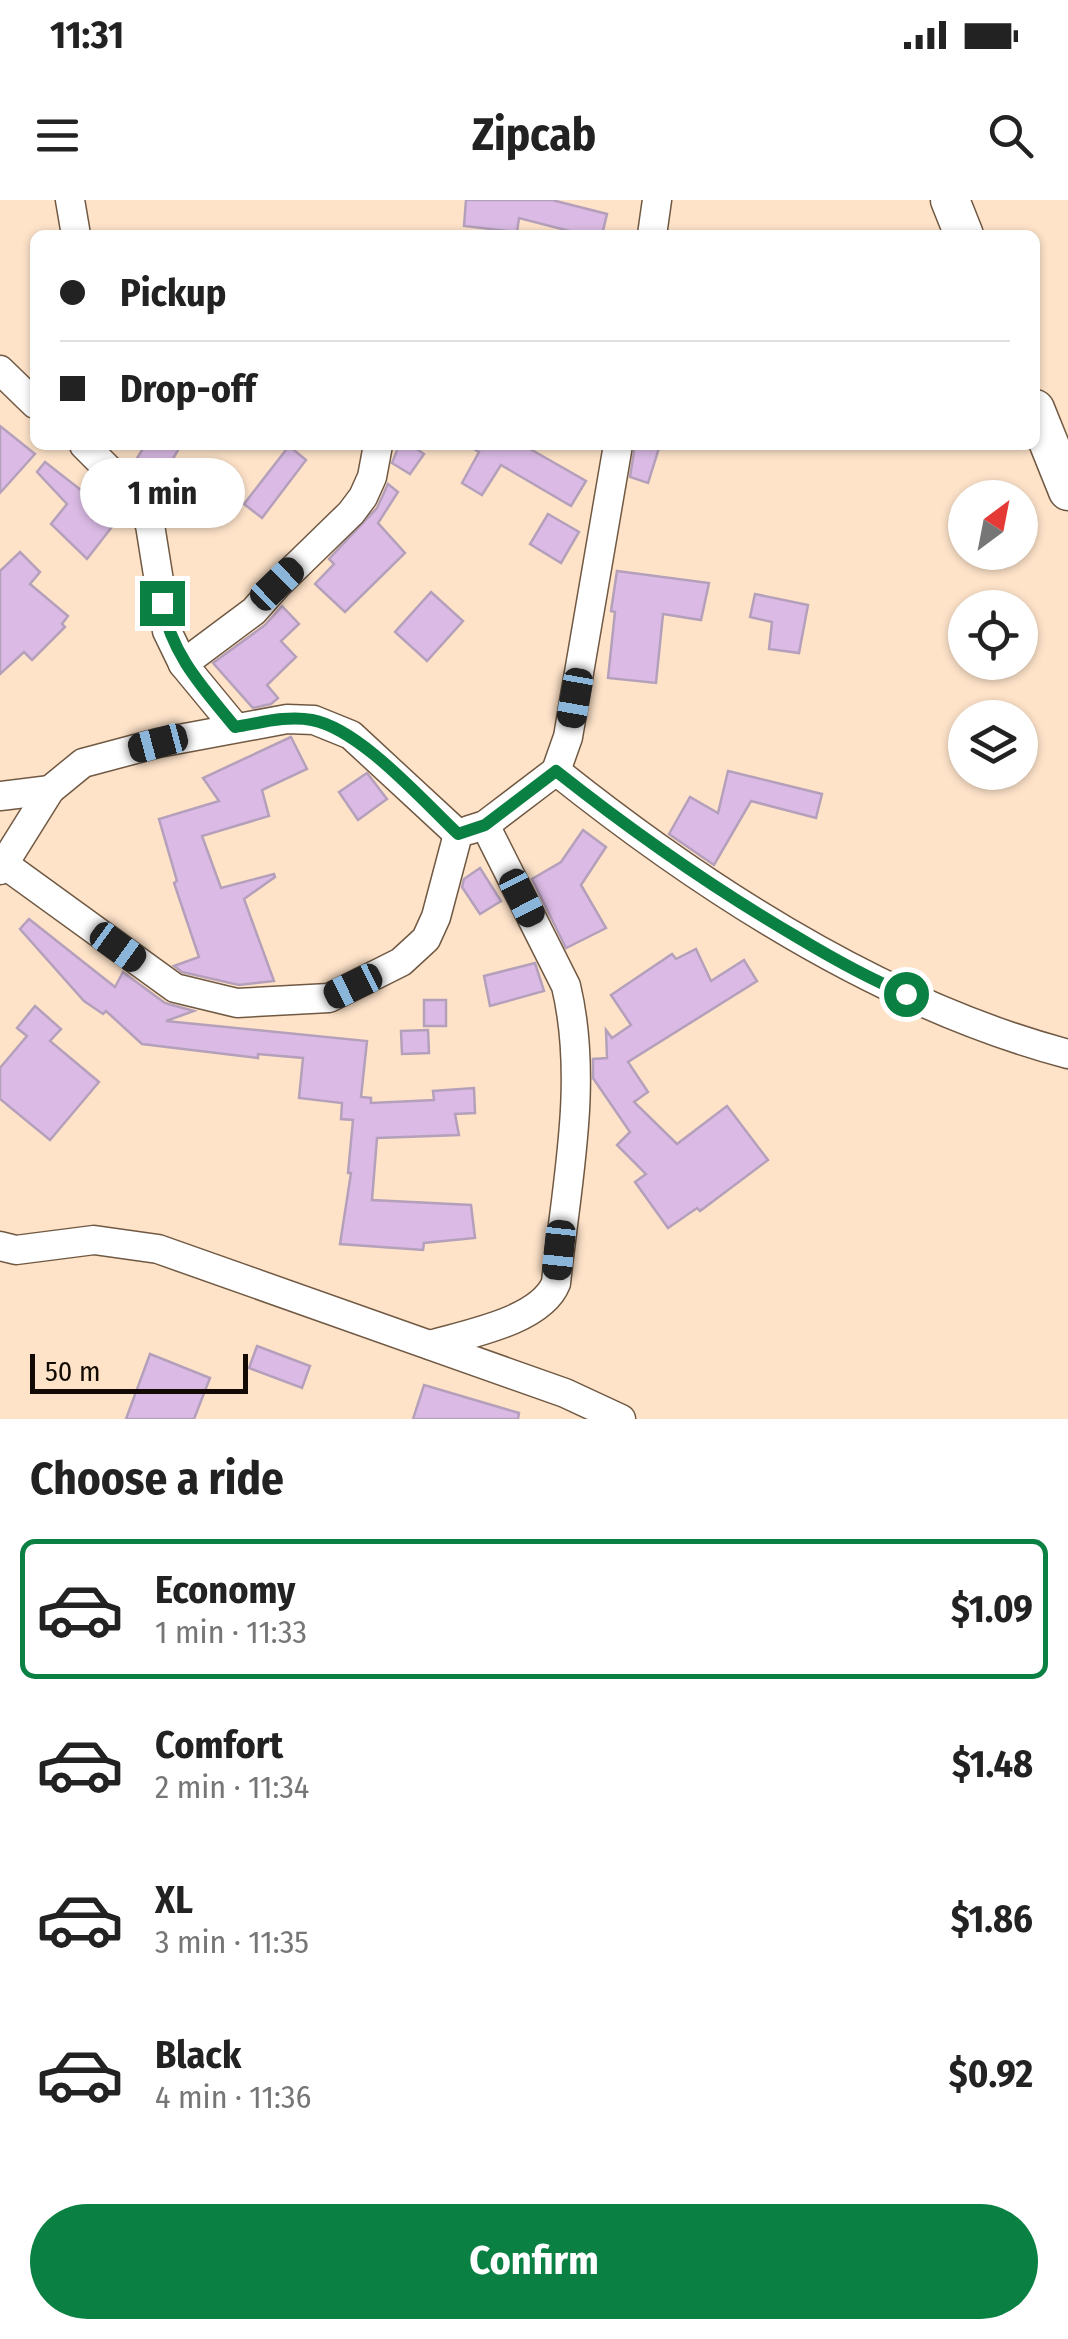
<!DOCTYPE html>
<html lang="en">
<head>
<meta charset="utf-8">
<style>
  :root { --surface:#fff; --page:#f6f6f6; --text:#222; --muted:#767676; --line:#e0e0e0; --accent:#0b8043 }
  body { margin:0; font-family:"Fira Sans Condensed",sans-serif; background:var(--page); color:var(--text); height:100vh; display:flex; flex-direction:column; font-size:38px; white-space:nowrap }
  * { box-sizing:border-box; margin:0 }
  p { font-size:32px; color:var(--muted) }
  .icon { flex:none; width:55px; height:55px; fill:none; stroke:currentColor; stroke-width:2; stroke-linecap:round; stroke-linejoin:round }
  .map { position:relative; height:1219px; overflow:hidden }
  .sheet { display:flex; flex-direction:column; background:var(--surface); flex:1 }
  .sheet>* { flex:none }
  .banner { position:absolute; left:30px; top:30px; width:1010px; height:220px; border-radius:15px; box-shadow:0 2px 8px #0004; display:grid; align-content:center; height:220px; padding:0 30px; background:var(--surface) }
  .needle { width:65px; rotate:32deg }
  .buttons { position:absolute; left:948px; top:280px; display:grid; gap:20px }
  .buttons a { display:grid; place-items:center; width:90px; height:90px; border-radius:50%; background:var(--surface); box-shadow:0 2px 8px #0004; font-size:50px }
  .scale { position:absolute; left:30px; bottom:25px; width:218px; box-sizing:border-box; padding-left:10px; border:5px solid #130a03; border-top:0; font-size:28px; line-height:35px; white-space:nowrap; color:#130a03; -webkit-text-stroke:8px #fee3c9; paint-order:stroke }
  .end { position:absolute; width:45px; height:45px; margin:-22px; border:12px solid #0b8043; background:#fff; box-shadow:0 0 0 5px #fff }
  .from { border-radius:50% }
  .bubble { position:absolute; height:70px; border-radius:35px; background:var(--surface); box-shadow:0 2px 8px #0004; font-size:32px; font-weight:700; line-height:70px; text-align:center }
  .car { position:absolute; width:30px; height:60px; margin:-30px -15px; border-radius:12px; box-shadow:0 0 8px 2px #0007; background:linear-gradient(#222 24%,#8ab4d8 0 40%,#222 0 76%,#8ab4d8 0 86%,#222 0) }
  .banner b { display:flex; align-items:center; gap:35px; height:95px; font-size:38px }
  .banner b+b { border-top:2px solid var(--line) }
  .banner i { width:25px; height:25px; background:var(--text) }
  ul { padding:0; list-style:none }
  li { display:flex; align-items:center; gap:30px; height:140px; margin:0 20px 15px; padding:0 10px; border:5px solid transparent; border-radius:15px }
  li div { flex:1 }
  li b { display:block; font-size:38px }
  li em { font-style:normal; font-weight:700 }
  li.active { border-color:var(--accent) }
  li>.icon { width:90px; height:90px; stroke-width:1.5 }
  h2 { padding:0 30px; font-size:45px; line-height:120px }
  .cta { display:flex; gap:20px; margin-top:auto; padding:20px 30px }
  .cta a { flex:1; height:115px; border-radius:60px; background:var(--accent); color:#fff; font-size:40px; font-weight:700; line-height:115px; text-align:center }
  .status { display:flex; justify-content:space-between; align-items:center; height:70px; padding:0 50px; background:var(--surface); direction:ltr }
  .status svg { height:28px; fill:currentColor }
  header { display:flex; justify-content:space-between; align-items:center; height:130px; padding:0 30px; background:var(--surface); font-size:45px; font-weight:700 }
  .map>svg:first-child { display:block }
</style>
</head>
<body>
<div class="status"><b>11:31</b><svg viewBox="0 0 49 12"><path d="M0 12V9h3v3zM5 12V6h3v6zM10 12V3h3v9zM15 12V0h3v12zM26 1h20v11H26zM47 4h2v5h-2z"/></svg></div>
<header><svg class="icon" aria-label="menu" viewBox="0 0 24 24"><path d="M4 6h16M4 12h16M4 18h16"/></svg>Zipcab<svg class="icon" aria-label="search" viewBox="0 0 24 24"><circle cx="10" cy="10" r="6"/><path d="M15 15l6 6"/></svg></header>
<div class="map">
<svg width="1068" height="1219" viewBox="0 0 1068 1219">
  <rect width="100%" height="100%" fill="#fee3c9"/>
  <g fill="#dbbbe5" stroke="#b5a0bb" stroke-width="2.5">
    <polygon points="466,0 552,0 607,14 602,35 585,35 519,18 517,32 464,26"/>
    <polygon points="0,226 35,254 0,293"/>
    <polygon points="145,245 181,245 160,281 133,265"/>
    <polygon points="399,245 411,245 424,254 410,274 392,263"/>
    <polygon points="467,245 523,245 586,281 571,306 501,265 482,295 462,283 479,252"/>
    <polygon points="635,245 660,245 648,283 630,277"/>
    <polygon points="289,246 306,260 262,318 244,304"/>
    <polygon points="45,262 118,319 87,359 51,324 67,304 37,272"/>
    <polygon points="388,284 398,292 378,323 405,353 345,412 315,384 334,364 329,359 377,308"/>
    <polygon points="548,314 579,332 561,363 530,344"/>
    <polygon points="20,352 40,372 30,384 68,416 62,424 65,427 32,460 24,452 0,474 0,371"/>
    <polygon points="617,371 709,383 701,420 663,414 656,483 608,478 615,412 611,411"/>
    <polygon points="431,392 463,421 427,461 395,432"/>
    <polygon points="755,394 808,405 799,453 769,449 772,422 750,417"/>
    <polygon points="282,406 299,424 281,441 296,457 267,485 278,498 271,504 253,508 213,463 265,425"/>
    <polygon points="291,537 307,569 262,590 269,616 202,636 221,688 274,674 275,677 244,699 274,781 239,785 182,772 174,766 199,757 174,683 177,681 159,619 219,601 203,578"/>
    <polygon points="728,571 822,594 816,618 751,601 714,665 669,634 690,597 718,613"/>
    <polygon points="367,573 387,599 358,620 339,592"/>
    <polygon points="583,630 606,647 581,685 606,728 566,748 532,679 561,662"/>
    <polygon points="480,668 501,701 480,714 462,687 464,679"/>
    <polygon points="29,719 115,787 123,772 165,803 194,811 166,821 367,841 361,897 371,898 371,903 434,900 433,891 474,888 475,913 455,914 459,935 377,938 372,1000 471,1005 475,1038 424,1043 423,1050 340,1044 351,973 348,973 353,920 341,919 342,903 299,898 303,858 258,854 258,858 142,844 106,811 103,814 84,801 20,729"/>
    <polygon points="696,749 711,781 744,760 757,781 628,862 648,892 634,902 677,944 727,906 768,960 700,1011 697,1008 668,1028 635,982 646,974 617,945 630,932 593,878 593,859 607,858 606,830 612,838 631,825 611,795 672,754 676,759"/>
    <polygon points="535,763 544,791 490,806 484,776"/>
    <rect x="424" y="800" width="22" height="26"/>
    <polygon points="35,806 61,829 50,841 99,882 50,940 0,899 0,868 27,836 17,828"/>
    <polygon points="428,830 429,853 402,854 401,831"/>
    <polygon points="257,1146 310,1166 302,1188 249,1168"/>
    <polygon points="150,1154 210,1178 194,1219 126,1219"/>
    <polygon points="424,1185 519,1213 518,1219 413,1219"/>
  </g>
  <g fill="none" stroke-linecap="round" stroke-linejoin="round">
    <defs>
      <g id="street">
        <polyline points="70,0 76,35"/>
        <polyline points="652,35 657,0"/>
        <polyline points="0,170 35,204"/>
        <polyline points="84,245 138,299 150,325 167,431 183,464 235,527"/>
        <polyline points="183,464 254,411 277,385 351,313 363,297 372,277 378,245"/>
        <path d="M 556,571 C 705,690 883,805 1068,854"/>
        <polyline points="0,596 50,590"/>
        <polyline points="469,630 485,625 556,571 568,537 618,245"/>
        <polyline points="4,664 175,788 237,803 329,798 401,762 426,739 436,717 458,634"/>
        <polyline points="0,670 50,590 83,563 158,543 287,519 314,520 351,535 458,634"/>
        <polyline points="0,1046 16,1050 94,1040 158,1049 565,1193 621,1219"/>
        <path d="M 430,1145 C 467,1134 541,1121 556,1083 C 566,986 589,882 566,786 L 485,625"/>
      </g>
      <g id="secondary">
        <polyline points="950,0 964,35"/>
        <polyline points="1035,209 1068,291"/>
      </g>
    </defs>
    <use href="#street" stroke="#705943" stroke-width="31"/>
    <use href="#secondary" stroke="#705943" stroke-width="41"/>
    <use href="#street" stroke="#fff" stroke-width="28"/>
    <use href="#secondary" stroke="#fff" stroke-width="38"/>
  </g>
  <g fill="none" stroke-linecap="round" stroke-linejoin="round">
    <path stroke="#0b8043" stroke-width="12" d="M 162,403 C 171,454 203,488 235,527 C 260,523 287,515 312,520 C 360,529 422,600 458,634 L 485,625 L 556,571 C 633,632 713,688 797,737 C 832,758 867,778 906,794"/>
  </g>
</svg>
<div class="buttons">
<a><svg class="needle" viewBox="-14 -14 28 28"><path d="M0-13l5 13h-10z" fill="#e53935"/><path d="M0 13l5-13h-10z" fill="#767676"/></svg></a>
<a><svg class="icon" aria-label="locate" viewBox="0 0 24 24"><circle cx="12" cy="12" r="6"/><path d="M12 2v4M12 18v4M2 12h4M18 12h4"/></svg></a>
<a><svg class="icon" aria-label="layers" viewBox="0 0 24 24"><path d="M12 4l9 5-9 5-9-5zM3 14l9 5 9-5"/></svg></a>
</div>
<div class="scale">50 m</div>
<i class="end from" style="left:906px;top:794px"></i>
<i class="end" style="left:162px;top:403px"></i>
<div class="bubble" style="left:80px;top:258px;width:165px">1 min</div>
<i class="car" style="left:277px;top:384px;rotate:46deg"></i>
<i class="car" style="left:575px;top:498px;rotate:190deg"></i>
<i class="car" style="left:158px;top:543px;rotate:255deg"></i>
<i class="car" style="left:522px;top:698px;rotate:153deg"></i>
<i class="car" style="left:118px;top:747px;rotate:126deg"></i>
<i class="car" style="left:353px;top:786px;rotate:244deg"></i>
<i class="car" style="left:559px;top:1050px;rotate:186deg"></i>
<div class="banner">
<b><i class="from"></i>Pickup</b>
<b><i></i>Drop-off</b>
</div>
</div>
<section class="sheet">
<h2>Choose a ride</h2>
<ul>
<li class="active"><svg class="icon" aria-label="car" viewBox="0 0 24 24"><path d="M5 17H2v-5l4-1 3-4h7l3 4 3 1v5h-3M9 17h6M6 11h13"/><circle cx="7" cy="17" r="2"/><circle cx="17" cy="17" r="2"/></svg><div><b>Economy</b><p>1 min · 11:33</p></div><em>$1.09</em></li>
<li><svg class="icon" aria-label="car" viewBox="0 0 24 24"><path d="M5 17H2v-5l4-1 3-4h7l3 4 3 1v5h-3M9 17h6M6 11h13"/><circle cx="7" cy="17" r="2"/><circle cx="17" cy="17" r="2"/></svg><div><b>Comfort</b><p>2 min · 11:34</p></div><em>$1.48</em></li>
<li><svg class="icon" aria-label="car" viewBox="0 0 24 24"><path d="M5 17H2v-5l4-1 3-4h7l3 4 3 1v5h-3M9 17h6M6 11h13"/><circle cx="7" cy="17" r="2"/><circle cx="17" cy="17" r="2"/></svg><div><b>XL</b><p>3 min · 11:35</p></div><em>$1.86</em></li>
<li><svg class="icon" aria-label="car" viewBox="0 0 24 24"><path d="M5 17H2v-5l4-1 3-4h7l3 4 3 1v5h-3M9 17h6M6 11h13"/><circle cx="7" cy="17" r="2"/><circle cx="17" cy="17" r="2"/></svg><div><b>Black</b><p>4 min · 11:36</p></div><em>$0.92</em></li>
</ul>
<div class="cta"><a>Confirm</a></div>
</section>
</body>
</html>
